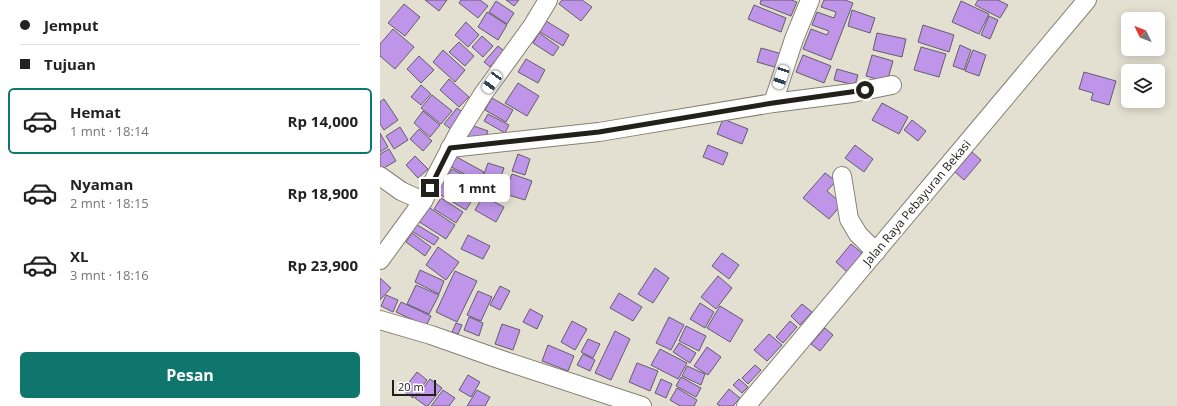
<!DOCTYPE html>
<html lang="id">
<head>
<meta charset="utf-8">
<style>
  :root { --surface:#fff; --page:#f2f2f2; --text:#222; --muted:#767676; --line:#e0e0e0; --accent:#0f766e }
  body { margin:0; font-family:"Open Sans",sans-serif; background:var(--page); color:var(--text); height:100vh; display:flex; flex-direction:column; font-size:15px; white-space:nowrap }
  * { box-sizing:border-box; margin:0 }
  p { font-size:13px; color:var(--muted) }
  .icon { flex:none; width:22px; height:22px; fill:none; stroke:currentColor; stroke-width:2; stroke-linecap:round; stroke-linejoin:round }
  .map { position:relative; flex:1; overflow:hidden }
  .drawer { display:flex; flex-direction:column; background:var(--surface); width:380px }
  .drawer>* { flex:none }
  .hud { display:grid; align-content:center; height:88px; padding:0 20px; background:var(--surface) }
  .needle { width:26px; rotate:313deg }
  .tools { position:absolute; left:741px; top:12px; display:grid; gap:8px }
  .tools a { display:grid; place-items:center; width:44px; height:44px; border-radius:6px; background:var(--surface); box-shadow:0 2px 10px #0003; font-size:20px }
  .scale { position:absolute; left:12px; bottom:10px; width:44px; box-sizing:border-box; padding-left:4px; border:2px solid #22201b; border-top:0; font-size:11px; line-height:14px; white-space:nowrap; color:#22201b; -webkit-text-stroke:3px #fff; paint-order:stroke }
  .end { position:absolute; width:18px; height:18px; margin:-9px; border:5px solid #22201b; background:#fff; box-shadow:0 0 0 2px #fff }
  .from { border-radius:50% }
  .bubble { position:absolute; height:28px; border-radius:6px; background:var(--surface); box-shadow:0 2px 10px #0003; font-size:13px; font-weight:700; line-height:28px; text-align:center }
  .car { position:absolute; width:12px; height:24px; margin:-12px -6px; border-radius:5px; box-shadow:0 0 3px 1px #0007; background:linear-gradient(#fff 24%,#345 0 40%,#fff 0 76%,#345 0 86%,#fff 0) }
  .hud b { display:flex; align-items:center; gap:14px; height:38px; font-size:15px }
  .hud b+b { border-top:1px solid var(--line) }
  .hud i { width:10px; height:10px; background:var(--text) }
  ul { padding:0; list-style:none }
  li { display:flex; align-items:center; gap:12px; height:66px; margin:0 8px 6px; padding:0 12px; border:2px solid transparent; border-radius:6px }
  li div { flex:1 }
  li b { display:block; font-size:15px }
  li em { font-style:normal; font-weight:700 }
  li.on { border-color:var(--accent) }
  li>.icon { width:36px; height:36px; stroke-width:1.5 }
  .button { display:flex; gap:8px; margin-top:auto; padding:8px 20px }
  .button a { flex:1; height:46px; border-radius:6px; background:var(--accent); color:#fff; font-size:16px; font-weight:700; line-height:46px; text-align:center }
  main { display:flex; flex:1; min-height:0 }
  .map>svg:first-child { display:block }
</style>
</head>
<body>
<main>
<section class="drawer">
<div class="hud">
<b><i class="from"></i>Jemput</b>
<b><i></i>Tujuan</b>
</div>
<ul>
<li class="on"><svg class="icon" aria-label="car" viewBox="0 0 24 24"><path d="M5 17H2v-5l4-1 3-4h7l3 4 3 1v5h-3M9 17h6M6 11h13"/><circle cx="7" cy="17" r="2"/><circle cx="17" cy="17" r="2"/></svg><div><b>Hemat</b><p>1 mnt · 18:14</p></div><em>Rp 14,000</em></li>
<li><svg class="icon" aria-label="car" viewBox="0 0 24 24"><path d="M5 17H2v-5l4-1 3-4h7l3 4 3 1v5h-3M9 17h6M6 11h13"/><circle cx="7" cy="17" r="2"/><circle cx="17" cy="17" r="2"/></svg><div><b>Nyaman</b><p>2 mnt · 18:15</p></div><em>Rp 18,900</em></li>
<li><svg class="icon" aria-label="car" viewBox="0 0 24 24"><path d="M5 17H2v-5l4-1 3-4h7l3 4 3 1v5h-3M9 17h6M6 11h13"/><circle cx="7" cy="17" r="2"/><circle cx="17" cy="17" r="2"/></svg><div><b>XL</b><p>3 mnt · 18:16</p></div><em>Rp 23,900</em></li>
</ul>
<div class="button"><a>Pesan</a></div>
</section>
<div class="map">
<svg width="797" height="406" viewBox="0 0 797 406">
  <rect width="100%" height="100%" fill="#e3dfd1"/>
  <g fill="#be95e9" stroke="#645e6a">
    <polygon points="45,0 67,0 59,11"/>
    <polygon points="81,0 100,0 108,6 98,18 79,3"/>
    <polygon points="126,0 139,0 134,6"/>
    <polygon points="182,0 202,0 212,7 201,21 179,4"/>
    <polygon points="381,0 411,0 417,2 411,16 380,4"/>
    <polygon points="444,0 465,0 473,3 451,60 423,49 431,29 447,35 449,31 432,25 437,12 454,18 456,12 441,7"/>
    <polygon points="598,0 618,0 628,5 620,18 595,5"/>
    <polygon points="116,1 134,13 127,24 109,12"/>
    <polygon points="581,1 609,14 599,34 572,22"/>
    <polygon points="24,4 40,17 25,36 8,23"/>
    <polygon points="374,5 406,18 401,32 368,19"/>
    <polygon points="472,10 495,18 490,33 468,26"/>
    <polygon points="107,12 127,25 118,40 98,27"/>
    <polygon points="609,16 618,20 610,39 601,35"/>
    <polygon points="166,21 189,35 183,46 160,32"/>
    <polygon points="86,22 99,35 88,47 75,35"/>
    <polygon points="543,25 574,35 569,52 538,42"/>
    <polygon points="13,29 34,47 15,69 0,56 0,44"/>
    <polygon points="159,33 179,47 173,56 153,43"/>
    <polygon points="497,33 526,39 522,57 493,50"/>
    <polygon points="102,36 113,46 103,57 92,47"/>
    <polygon points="79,42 94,56 85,66 69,52"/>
    <polygon points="580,45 591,50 584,70 573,66"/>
    <polygon points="118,46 124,51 110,67 104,62"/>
    <polygon points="541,47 566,54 559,77 534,70"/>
    <polygon points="381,48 402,54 398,68 377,62"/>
    <polygon points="63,50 85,70 75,82 53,62"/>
    <polygon points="593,50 606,55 599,76 585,71"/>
    <polygon points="423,55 451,66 444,83 416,72"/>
    <polygon points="492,55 513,61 507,82 486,76"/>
    <polygon points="39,56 54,70 41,83 27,69"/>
    <polygon points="146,59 165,70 158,83 138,72"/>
    <polygon points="457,69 478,75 475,85 454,80"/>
    <polygon points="704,72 736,81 729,105 711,100 713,93 699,89"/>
    <polygon points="69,79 89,97 79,107 60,90"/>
    <polygon points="138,83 159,96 147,116 125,103"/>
    <polygon points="41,85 51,94 41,105 31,97"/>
    <polygon points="52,95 72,111 61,124 41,108"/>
    <polygon points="112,98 133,110 126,122 105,110"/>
    <polygon points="4,99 18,120 4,130 0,124 0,102"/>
    <polygon points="502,103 528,117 519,134 492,120"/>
    <polygon points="77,108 85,114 72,130 64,124"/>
    <polygon points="43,111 60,125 50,137 34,123"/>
    <polygon points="108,114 129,125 125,133 104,121"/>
    <polygon points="343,119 368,129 362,144 337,134"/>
    <polygon points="532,120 546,131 538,141 524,130"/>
    <polygon points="85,123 108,131 103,144 80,136"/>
    <polygon points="20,127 28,140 14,149 6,136"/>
    <polygon points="39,129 52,141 43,151 30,139"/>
    <polygon points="0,133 8,147 0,152"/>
    <polygon points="328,145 348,153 343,165 323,157"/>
    <polygon points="475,145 493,159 484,172 465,158"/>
    <polygon points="9,149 16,161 2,169 0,166 0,154"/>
    <polygon points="592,152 601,160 584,180 575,172"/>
    <polygon points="138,154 150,159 145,175 132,171"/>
    <polygon points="73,155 104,172 99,182 68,165"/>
    <polygon points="35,156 48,169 38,178 26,165"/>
    <polygon points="108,163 124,168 116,191 100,185"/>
    <polygon points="72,169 100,184 94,194 66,179"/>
    <polygon points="445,173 456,181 447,191 462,204 449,219 423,198"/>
    <polygon points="132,174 152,181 145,200 125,194"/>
    <polygon points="64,179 94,197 86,210 56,192"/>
    <polygon points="103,196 124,207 116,222 95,210"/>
    <polygon points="61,198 83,212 76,223 54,209"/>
    <polygon points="47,206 75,225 66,239 38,221"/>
    <polygon points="34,223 59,238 54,245 30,230"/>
    <polygon points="32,233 51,247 45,256 26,242"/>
    <polygon points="88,235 110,246 103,259 81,249"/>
    <polygon points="471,244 483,254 467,272 456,262"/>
    <polygon points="58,247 79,262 66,280 46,265"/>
    <polygon points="342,253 359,265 349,279 332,266"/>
    <polygon points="275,268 289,278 273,303 258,294"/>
    <polygon points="40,270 64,281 59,294 35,282"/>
    <polygon points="75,271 97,281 77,322 56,312"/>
    <polygon points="338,276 352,288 336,309 321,297"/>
    <polygon points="0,278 11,288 0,300"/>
    <polygon points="36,285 59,295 49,314 27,304"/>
    <polygon points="120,286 130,291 120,310 110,305"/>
    <polygon points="98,291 112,297 101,321 87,315"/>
    <polygon points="239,293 262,307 253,321 230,308"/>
    <polygon points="6,295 18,300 13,312 1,306"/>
    <polygon points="21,302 51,316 46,326 16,312"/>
    <polygon points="320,303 334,312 325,328 310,319"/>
    <polygon points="422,304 432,312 420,325 411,316"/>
    <polygon points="340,306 363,320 350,342 327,328"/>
    <polygon points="150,309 163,316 157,329 143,322"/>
    <polygon points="89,317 103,323 99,336 84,330"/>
    <polygon points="289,317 304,325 291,350 276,343"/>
    <polygon points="192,321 207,329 195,350 181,342"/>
    <polygon points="410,321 417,327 403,343 396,337"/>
    <polygon points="76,323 82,325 78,334 72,332"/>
    <polygon points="122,324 140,330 133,350 115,344"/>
    <polygon points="306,326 326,336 319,351 299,341"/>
    <polygon points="445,328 453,335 440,351 431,344"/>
    <polygon points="235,331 250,339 231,380 215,373"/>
    <polygon points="389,334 402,345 387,361 374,350"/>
    <polygon points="208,339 220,344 213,358 201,352"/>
    <polygon points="299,343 316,353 310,363 293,352"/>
    <polygon points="168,345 194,356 188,371 162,361"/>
    <polygon points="327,347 341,357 328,375 314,366"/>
    <polygon points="280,349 307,363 298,379 271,365"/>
    <polygon points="203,354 215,360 210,371 197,365"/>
    <polygon points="257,363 278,371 270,391 249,382"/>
    <polygon points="375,365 381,370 368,384 362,378"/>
    <polygon points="307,366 325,374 321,385 302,376"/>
    <polygon points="37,372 47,380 33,398 23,390"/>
    <polygon points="88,375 100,382 91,397 79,390"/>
    <polygon points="301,377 321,388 316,397 296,386"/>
    <polygon points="50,379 62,388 48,406 46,406 35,398"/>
    <polygon points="281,379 292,384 286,398 275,393"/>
    <polygon points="359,379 368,387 362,393 353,385"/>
    <polygon points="297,388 317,400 314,406 300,406 290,400"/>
    <polygon points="349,389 360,398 353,406 340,406 337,404"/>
    <polygon points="63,390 75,398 69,406 51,406"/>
    <polygon points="97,390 110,397 105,406 87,406"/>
  </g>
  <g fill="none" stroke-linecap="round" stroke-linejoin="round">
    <defs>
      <g id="minor">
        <polyline points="393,103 414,39 430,0"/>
        <polyline points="70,148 219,132 393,103 472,93 512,85"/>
        <polyline points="0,176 21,191 43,201"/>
        <polyline points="462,176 469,219 478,234 496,252"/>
        <polyline points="0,260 43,201 78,134 103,94 153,25 168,0"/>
        <polyline points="0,320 51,335 119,359 262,406"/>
        <polyline points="366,406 707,0"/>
      </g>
    </defs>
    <use href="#minor" stroke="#858174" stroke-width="20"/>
    <use href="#minor" stroke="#fff" stroke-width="18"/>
  </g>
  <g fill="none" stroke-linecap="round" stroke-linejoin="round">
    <polyline stroke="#22201b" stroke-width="5" points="50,188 70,148 219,132 393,103 485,90"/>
  </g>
  <g text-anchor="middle" stroke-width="4" stroke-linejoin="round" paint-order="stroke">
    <g font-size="12" fill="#22201b" stroke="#fff">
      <text transform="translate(537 203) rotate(-50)" y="4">Jalan Raya Pebayuran Bekasi</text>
    </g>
  </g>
</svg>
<div class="tools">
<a><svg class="needle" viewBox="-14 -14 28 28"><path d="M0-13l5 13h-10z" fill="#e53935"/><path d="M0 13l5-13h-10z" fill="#767676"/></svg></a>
<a><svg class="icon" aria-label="layers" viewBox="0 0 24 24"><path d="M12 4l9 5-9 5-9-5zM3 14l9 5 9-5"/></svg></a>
</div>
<div class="scale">20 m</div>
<i class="end from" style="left:485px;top:90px"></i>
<i class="end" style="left:50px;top:188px"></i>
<div class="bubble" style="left:64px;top:174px;width:66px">1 mnt</div>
<i class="car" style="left:401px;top:77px;rotate:199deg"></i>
<i class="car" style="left:112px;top:82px;rotate:216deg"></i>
</div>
</main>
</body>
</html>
